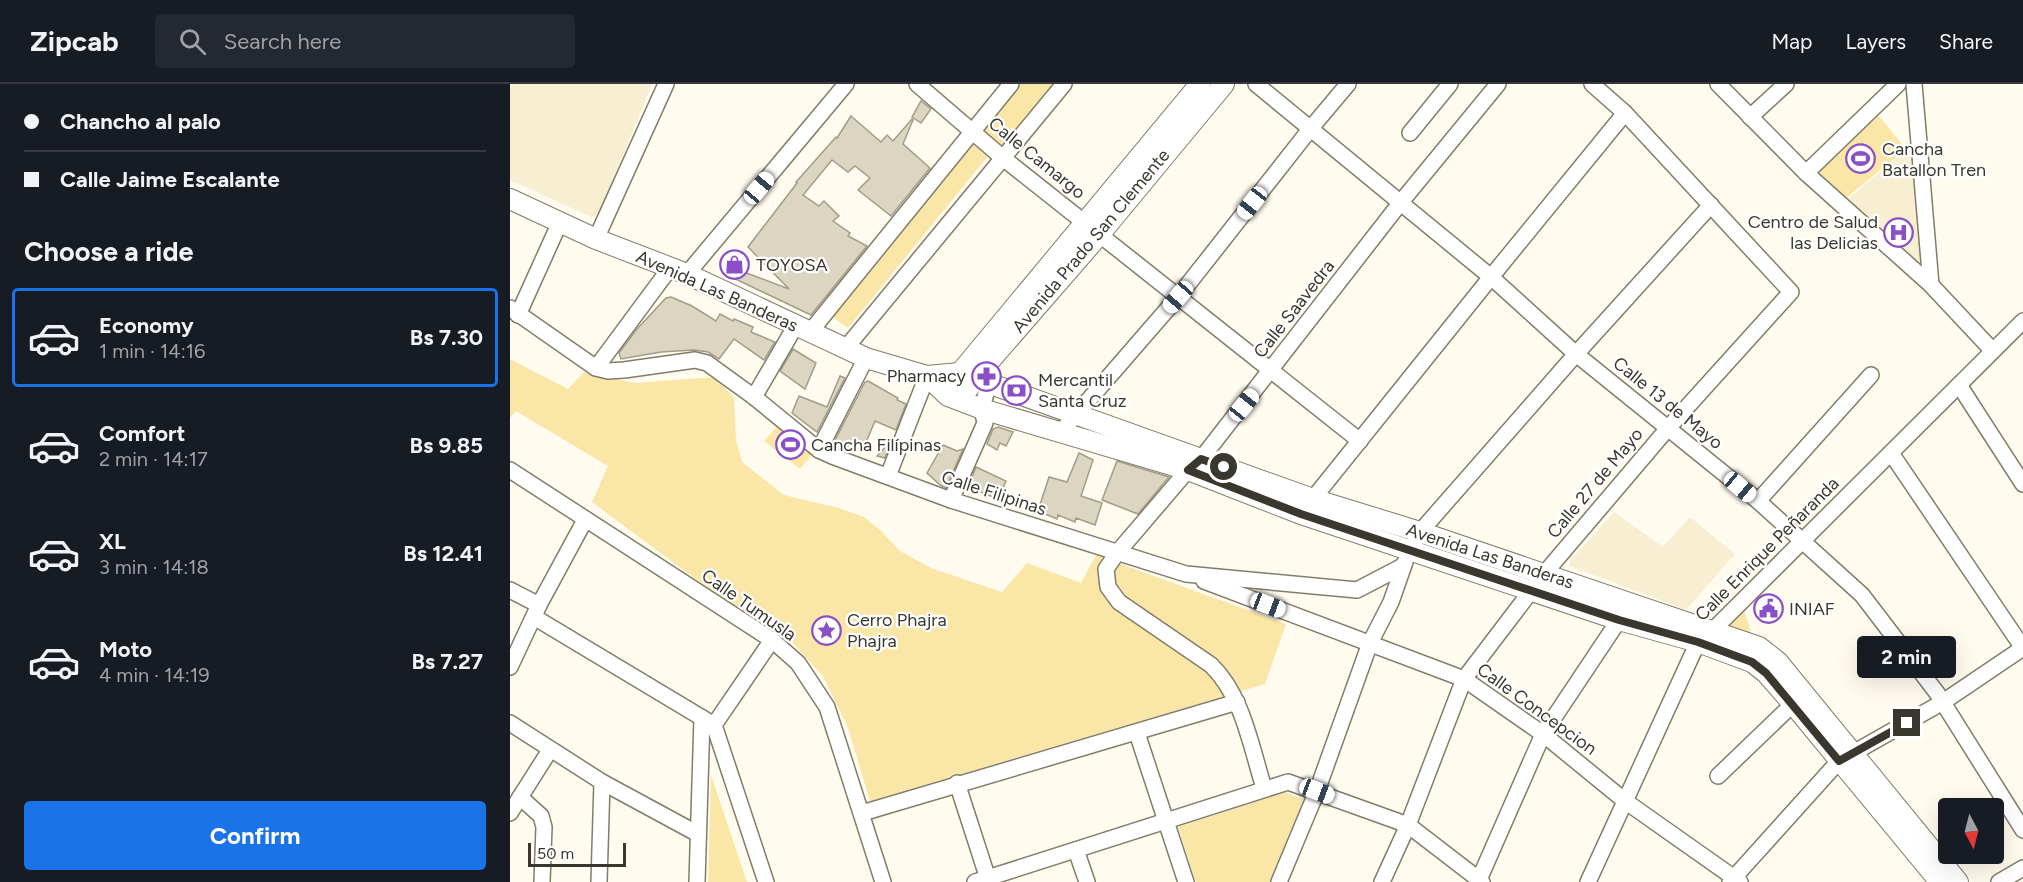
<!DOCTYPE html>
<html lang="en">
<head>
<meta charset="utf-8">
<style>
  :root { --surface:#171b24; --page:#242831; --text:#f1f3f6; --muted:#9ea1a6; --line:#363941; --accent:#1a73e8 }
  body { margin:0; font-family:Figtree,sans-serif; background:var(--page); color:var(--text); height:100vh; display:flex; flex-direction:column; font-size:22px; white-space:nowrap }
  * { box-sizing:border-box; margin:0 }
  p { font-size:20px; color:var(--muted) }
  .icon { flex:none; width:33px; height:33px; fill:none; stroke:currentColor; stroke-width:2; stroke-linecap:round; stroke-linejoin:round }
  .map { position:relative; flex:1; overflow:hidden }
  .sheet { display:flex; flex-direction:column; background:var(--surface); width:510px }
  .sheet>* { flex:none }
  .hud { display:grid; align-content:center; height:132px; padding:0 24px; background:var(--surface) }
  .needle { width:39px; rotate:173deg }
  .tools { position:absolute; left:1428px; top:714px; display:grid; gap:12px }
  .tools a { display:grid; place-items:center; width:66px; height:66px; border-radius:6px; background:var(--surface); box-shadow:0 6px 24px #0002; font-size:30px }
  .scale { position:absolute; left:18px; bottom:15px; width:98px; box-sizing:border-box; padding-left:6px; border:3px solid #39372e; border-top:0; font-size:16px; line-height:21px; white-space:nowrap; color:#39372e; -webkit-text-stroke:4px #fff; paint-order:stroke }
  .end { position:absolute; width:27px; height:27px; margin:-14px; border:8px solid #39372e; background:#fff; box-shadow:0 0 0 3px #fff }
  .from { border-radius:50% }
  .bubble { position:absolute; height:42px; border-radius:6px; background:var(--surface); box-shadow:0 6px 24px #0002; font-size:20px; font-weight:700; line-height:42px; text-align:center }
  .car { position:absolute; width:18px; height:36px; margin:-18px -9px; border-radius:8px; box-shadow:0 0 4px 2px #0007; background:linear-gradient(#fff 24%,#345 0 40%,#fff 0 76%,#345 0 86%,#fff 0) }
  .hud b { display:flex; align-items:center; gap:21px; height:57px; font-size:22px }
  .hud b+b { border-top:2px solid var(--line) }
  .hud i { width:15px; height:15px; background:var(--text) }
  ul { padding:0; list-style:none }
  li { display:flex; align-items:center; gap:18px; height:99px; margin:0 12px 9px; padding:0 12px; border:3px solid transparent; border-radius:6px }
  li div { flex:1 }
  li b { display:block; font-size:22px }
  li em { font-style:normal; font-weight:700 }
  li.selected { border-color:var(--accent) }
  li>.icon { width:54px; height:54px; stroke-width:1.5 }
  h2 { padding:0 24px; font-size:27px; line-height:72px }
  .action { display:flex; gap:12px; margin-top:auto; padding:12px 24px }
  .action a { flex:1; height:69px; border-radius:6px; background:var(--accent); color:#fff; font-size:24px; font-weight:700; line-height:69px; text-align:center }
  header { display:flex; align-items:center; gap:36px; box-sizing:border-box; height:84px; padding:0 30px; background:var(--surface); border-bottom:2px solid var(--line) }
  header strong { font-size:28px }
  nav { display:flex; gap:33px; margin-inline-start:auto; font-size:21px }
  .search { width:420px; height:54px; background:var(--page); display:flex; align-items:center; gap:15px; box-sizing:border-box; padding:0 21px; border-radius:6px; color:var(--muted); font-size:22px }
  main { display:flex; flex:1; min-height:0 }
  .map>svg:first-child { display:block }
</style>
</head>
<body>
<header>
<strong>Zipcab</strong>
<div class="search"><svg class="icon" aria-label="search" viewBox="0 0 24 24"><circle cx="10" cy="10" r="6"/><path d="M15 15l6 6"/></svg>Search here</div>
<nav><a>Map</a><a>Layers</a><a>Share</a></nav>
</header>
<main>
<section class="sheet">
<div class="hud">
<b><i class="from"></i>Chancho al palo</b>
<b><i></i>Calle Jaime Escalante</b>
</div>
<h2>Choose a ride</h2>
<ul>
<li class="selected"><svg class="icon" aria-label="car" viewBox="0 0 24 24"><path d="M5 17H2v-5l4-1 3-4h7l3 4 3 1v5h-3M9 17h6M6 11h13"/><circle cx="7" cy="17" r="2"/><circle cx="17" cy="17" r="2"/></svg><div><b>Economy</b><p>1 min · 14:16</p></div><em>Bs 7.30</em></li>
<li><svg class="icon" aria-label="car" viewBox="0 0 24 24"><path d="M5 17H2v-5l4-1 3-4h7l3 4 3 1v5h-3M9 17h6M6 11h13"/><circle cx="7" cy="17" r="2"/><circle cx="17" cy="17" r="2"/></svg><div><b>Comfort</b><p>2 min · 14:17</p></div><em>Bs 9.85</em></li>
<li><svg class="icon" aria-label="car" viewBox="0 0 24 24"><path d="M5 17H2v-5l4-1 3-4h7l3 4 3 1v5h-3M9 17h6M6 11h13"/><circle cx="7" cy="17" r="2"/><circle cx="17" cy="17" r="2"/></svg><div><b>XL</b><p>3 min · 14:18</p></div><em>Bs 12.41</em></li>
<li><svg class="icon" aria-label="car" viewBox="0 0 24 24"><path d="M5 17H2v-5l4-1 3-4h7l3 4 3 1v5h-3M9 17h6M6 11h13"/><circle cx="7" cy="17" r="2"/><circle cx="17" cy="17" r="2"/></svg><div><b>Moto</b><p>4 min · 14:19</p></div><em>Bs 7.27</em></li>
</ul>
<div class="action"><a>Confirm</a></div>
</section>
<div class="map">
<svg width="1513" height="798" viewBox="0 0 1513 798">
  <rect width="100%" height="100%" fill="#fffbee"/>
  <g fill="#f8efd2">
    <polygon points="0,0 142,0 89,130 81,133 0,96"/>
    <polygon points="1404,59 1411,179 1406,185 1336,117"/>
    <polygon points="1104,428 1153,463 1180,433 1225,470 1176,526 1060,482 1060,477"/>
  </g>
  <g fill="#fae7a7">
    <polygon points="509,0 548,0 495,64 471,45"/>
    <polygon points="1369,32 1396,65 1336,114 1306,85"/>
    <polygon points="462,58 478,72 338,244 321,232"/>
    <polygon points="0,275 58,305 74,288 125,299 205,293 224,314 226,356 232,378 274,411 329,424 354,433 371,447 390,467 421,484 492,508 517,479 571,499 586,471 776,540 755,600 360,717 338,644 313,592 268,543 211,514 82,418 98,382 6,327 0,334"/>
    <polygon points="272,337 307,364 290,385 254,357"/>
    <polygon points="1233,522 1242,552 1214,542"/>
    <polygon points="201,691 237,798 198,798"/>
    <polygon points="776,708 794,716 764,798 686,798 668,743"/>
  </g>
  <g fill="#dcd5c1" stroke="#a29c88" stroke-width="1.5">
    <polygon points="411,17 421,25 411,39 402,33"/>
    <polygon points="341,32 371,58 377,51 383,57 402,35 403,36 393,60 420,84 381,132 348,106 360,94 345,82 338,88 322,76 293,111 309,122 314,117 329,132 323,137 340,149 338,152 357,162 301,231 215,190 234,188 279,205 238,163 287,99 286,98 326,53 327,54"/>
    <polygon points="161,213 182,222 206,237 210,230 223,237 224,235 243,243 241,248 265,258 254,276 224,255 209,275 198,268 184,266 151,268 111,275 109,269 127,245 156,214"/>
    <polygon points="283,265 306,279 295,305 270,287"/>
    <polygon points="330,292 335,294 307,348 282,329 289,312 317,323"/>
    <polygon points="358,297 388,314 387,316 396,320 386,346 365,337 352,368 342,364 341,367 323,360 355,298"/>
    <polygon points="488,343 503,348 496,362 490,359 487,366 477,360 483,345"/>
    <polygon points="382,356 375,374 367,372"/>
    <polygon points="433,361 447,367 453,365 436,404 430,401 417,389"/>
    <polygon points="569,369 583,376 571,412 592,419 585,441 566,434 565,438 548,431 547,435 528,427 539,393 557,398"/>
    <polygon points="607,377 659,393 628,430 592,416"/>
    <polygon points="466,383 496,397 488,415 458,403"/>
  </g>
  <g fill="none" stroke-linecap="round" stroke-linejoin="round">
    <defs>
      <g id="minor">
        <polyline points="407,0 493,74 850,357"/>
        <polyline points="746,0 981,193 1066,270 1248,417 1352,511 1427,609 1513,746"/>
        <polyline points="1208,0 1296,89 1421,201 1482,266"/>
        <polyline points="1404,0 1421,201"/>
        <polyline points="1240,33 1276,0"/>
        <polyline points="900,49 940,0"/>
        <polyline points="1296,89 1388,0"/>
        <polyline points="86,155 156,0"/>
        <polyline points="177,190 336,0"/>
        <polyline points="0,224 86,284 98,287 114,286 185,276 197,279 244,313 309,366 322,372 441,416 676,490 847,506 893,482"/>
        <polyline points="8,231 50,138"/>
        <polyline points="300,248 501,0"/>
        <polyline points="335,265 554,0"/>
        <polyline points="86,284 160,184"/>
        <polyline points="1449,301 1513,400"/>
        <polyline points="244,313 286,241"/>
        <polyline points="550,349 668,213 801,44 838,0"/>
        <polyline points="309,366 356,274"/>
        <polyline points="1381,369 1513,564"/>
        <polyline points="0,386 262,556 288,579 317,623 373,798"/>
        <polyline points="378,392 417,292"/>
        <polyline points="441,416 475,339 472,325 478,301"/>
        <polyline points="1248,417 1361,291"/>
        <polyline points="798,421 981,193 1115,29"/>
        <polyline points="905,457 910,448 1066,270 1201,121"/>
        <polyline points="694,497 954,595 1033,650 1115,717 1230,798"/>
        <polyline points="0,506 29,521"/>
        <polyline points="24,533 204,641"/>
        <polyline points="0,583 29,521 75,436"/>
        <polyline points="0,639 92,698 188,750"/>
        <polyline points="204,641 256,798"/>
        <polyline points="204,641 262,556"/>
        <polyline points="627,649 676,798"/>
        <polyline points="1208,692 1283,620"/>
        <polyline points="447,699 479,798"/>
        <path d="M 754,704 C 741,663 733,612 701,581 L 609,518 L 598,503 L 596,485 L 607,469 L 678,386 L 691,375 L 891,118 L 988,0"/>
        <polyline points="10,713 31,732 34,743 32,798"/>
        <polyline points="0,729 40,666"/>
        <polyline points="352,729 727,618"/>
        <polyline points="566,766 577,798"/>
        <polyline points="89,798 92,698"/>
        <polyline points="187,798 192,634"/>
        <polyline points="465,798 778,698 898,741 972,798"/>
        <polyline points="769,798 807,707 860,559 881,518 895,478"/>
        <polyline points="872,798 898,741 954,595 1034,490 1159,343 1281,208 1115,29 1082,0"/>
        <polyline points="968,798 1033,650 1115,527"/>
        <polyline points="1078,798 1188,558 1203,546 1513,237"/>
        <polyline points="1220,798 1329,677 1433,618 1513,564"/>
        <polyline points="1489,798 1513,784"/>
      </g>
      <g id="major">
        <polyline points="0,115 86,155 177,190 356,274 417,292 450,289 803,415 910,448 1249,563 1268,578 1448,798"/>
        <polyline points="417,292 438,312 472,325 678,386 791,430 1109,536 1188,558 1242,578 1256,589 1283,620 1430,798"/>
        <polyline points="445,299 450,289 690,0"/>
        <polyline points="459,304 464,295 589,151 714,0"/>
      </g>
    </defs>
    <use href="#minor" stroke="#827d69" stroke-width="18"/>
    <use href="#major" stroke="#827d69" stroke-width="22"/>
    <use href="#minor" stroke="#fff" stroke-width="15"/>
    <use href="#major" stroke="#fff" stroke-width="20"/>
  </g>
  <g fill="none" stroke-linecap="round" stroke-linejoin="round">
    <polyline stroke="#39372e" stroke-width="8" points="714,383 691,375 678,386 791,430 1109,536 1188,558 1242,578 1256,589 1329,677 1397,639"/>
  </g>
  <defs>
    <symbol id="stadium-ring" viewBox="-11 -11 22 22"><circle r="9.5" fill="#fff" stroke="#8950c7" stroke-width="1.5"/><path d="M0-5a6.5 5 0 1 0 0 10a6.5 5 0 1 0 0-10ZM-3.5-1.8h7v3.6h-7Z" fill="#8950c7"/></symbol>
    <symbol id="hospital-ring" viewBox="-11 -11 22 22"><circle r="9.5" fill="#fff" stroke="#8950c7" stroke-width="1.5"/><path d="M-5-5h3v3.5h4V-5h3V5h-3V1.5h-4V5h-3Z" fill="#8950c7"/></symbol>
    <symbol id="shop-ring" viewBox="-11 -11 22 22"><circle r="9.5" fill="#fff" stroke="#8950c7" stroke-width="1.5"/><path d="M-5-2.5h2.3a2.7 3.5 0 0 1 5.4 0H5L5.5 6h-11ZM-1.5-2.5h3a1.5 2.3 0 0 0-3 0Z" fill="#8950c7"/></symbol>
    <symbol id="pharmacy-ring" viewBox="-11 -11 22 22"><circle r="9.5" fill="#fff" stroke="#8950c7" stroke-width="1.5"/><path d="M-2-6h4v4h4v4h-4v4h-4v-4h-4v-4h4Z" fill="#8950c7"/></symbol>
    <symbol id="bank-ring" viewBox="-11 -11 22 22"><circle r="9.5" fill="#fff" stroke="#8950c7" stroke-width="1.5"/><path d="M-6-4H6V4H-6ZM0-2.3a2.3 2.3 0 1 0 0 4.6a2.3 2.3 0 1 0 0-4.6Z" fill="#8950c7"/></symbol>
    <symbol id="civic-ring" viewBox="-11 -11 22 22"><circle r="9.5" fill="#fff" stroke="#8950c7" stroke-width="1.5"/><path d="M-.6-6.5H3V-4.5H.6V-3L4-1V1h2V6H-6V1h2V-1L-.6-3ZM-1.2 2.5V6h2.4V2.5Z" fill="#8950c7"/></symbol>
    <symbol id="sight-ring" viewBox="-11 -11 22 22"><circle r="9.5" fill="#fff" stroke="#8950c7" stroke-width="1.5"/><path d="M0-6L1.8-2.2L6-1.7L2.9 1.2L3.7 5.4L0 3.3L-3.7 5.4L-2.9 1.2L-6-1.7L-1.8-2.2Z" fill="#8950c7"/></symbol>
  </defs>
  <g fill-rule="evenodd">
    <use href="#stadium-ring" x="1334" y="58" width="33" height="33"/>
    <use href="#hospital-ring" x="1372" y="132" width="33" height="33"/>
    <use href="#shop-ring" x="208" y="164" width="33" height="33"/>
    <use href="#pharmacy-ring" x="460" y="276" width="33" height="33"/>
    <use href="#bank-ring" x="490" y="290" width="33" height="33"/>
    <use href="#stadium-ring" x="264" y="344" width="33" height="33"/>
    <use href="#civic-ring" x="1242" y="508" width="33" height="33"/>
    <use href="#sight-ring" x="300" y="530" width="33" height="33"/>
  </g>
  <g text-anchor="middle" stroke-width="4.5" stroke-linejoin="round" paint-order="stroke">
    <g font-size="18" fill="#39372e" stroke="#fff" text-anchor="start">
      <text x="1372" y="71">Cancha<tspan x="1372" dy="21">Batallon Tren</tspan></text>
      <text x="1368" y="144" text-anchor="end">Centro de Salud<tspan x="1368" dy="21">las Delicias</tspan></text>
      <text x="246" y="187">TOYOSA</text>
      <text x="456" y="298" text-anchor="end">Pharmacy</text>
      <text x="528" y="302">Mercantil<tspan x="528" dy="21">Santa Cruz</tspan></text>
      <text x="301" y="367">Cancha Filípinas</text>
      <text x="1279" y="531">INIAF</text>
      <text x="337" y="542">Cerro Phajra<tspan x="337" dy="21">Phajra</tspan></text>
    </g>
    <g font-size="18" fill="#39372e" stroke="#fff">
      <text transform="translate(527 74) rotate(39)" y="6">Calle Camargo</text>
      <text transform="translate(581 157) rotate(-50)" y="6">Avenida Prado San Clemente</text>
      <text transform="translate(207 207) rotate(24)" y="6">Avenida Las Banderas</text>
      <text transform="translate(784 225) rotate(-52)" y="6">Calle Saavedra</text>
      <text transform="translate(1158 319) rotate(39)" y="6">Calle 13 de Mayo</text>
      <text transform="translate(1085 399) rotate(-50)" y="6">Calle 27 de Mayo</text>
      <text transform="translate(484 409) rotate(18)" y="6">Calle Filipinas</text>
      <text transform="translate(1257 465) rotate(-45)" y="6">Calle Enrique Peñaranda</text>
      <text transform="translate(980 472) rotate(18)" y="6">Avenida Las Banderas</text>
      <text transform="translate(239 521) rotate(35)" y="6">Calle Tumusla</text>
      <text transform="translate(1027 625) rotate(36)" y="6">Calle Concepcion</text>
    </g>
  </g>
</svg>
<div class="tools">
<a><svg class="needle" viewBox="-14 -14 28 28"><path d="M0-13l5 13h-10z" fill="#e53935"/><path d="M0 13l5-13h-10z" fill="#9ea1a6"/></svg></a>
</div>
<div class="scale">50 m</div>
<i class="end from" style="left:714px;top:383px"></i>
<i class="end" style="left:1397px;top:639px"></i>
<div class="bubble" style="left:1347px;top:552px;width:99px">2 min</div>
<i class="car" style="left:249px;top:104px;rotate:40deg"></i>
<i class="car" style="left:742px;top:119px;rotate:218deg"></i>
<i class="car" style="left:668px;top:213px;rotate:221deg"></i>
<i class="car" style="left:734px;top:321px;rotate:39deg"></i>
<i class="car" style="left:1230px;top:403px;rotate:130deg"></i>
<i class="car" style="left:758px;top:521px;rotate:111deg"></i>
<i class="car" style="left:807px;top:707px;rotate:111deg"></i>
</div>
</main>
</body>
</html>
